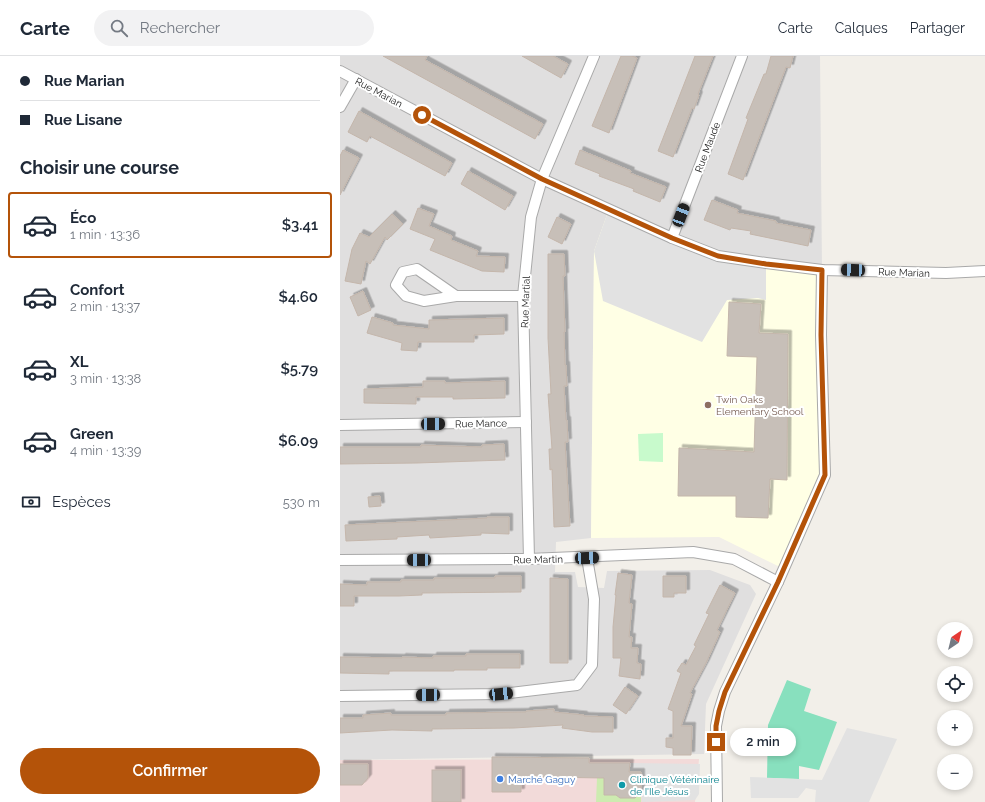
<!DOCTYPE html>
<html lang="fr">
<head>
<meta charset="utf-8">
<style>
  :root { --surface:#fff; --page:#f2f2f3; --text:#1f2937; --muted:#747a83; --line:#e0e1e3; --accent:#b45309 }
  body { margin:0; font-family:Raleway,sans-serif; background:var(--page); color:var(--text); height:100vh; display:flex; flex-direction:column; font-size:15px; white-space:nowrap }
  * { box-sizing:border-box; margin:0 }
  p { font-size:13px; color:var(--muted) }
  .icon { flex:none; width:22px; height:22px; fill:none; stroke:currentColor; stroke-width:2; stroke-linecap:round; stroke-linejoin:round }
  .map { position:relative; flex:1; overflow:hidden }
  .panel { display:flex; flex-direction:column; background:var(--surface); width:340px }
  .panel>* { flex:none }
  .top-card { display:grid; align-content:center; height:88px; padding:0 20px; background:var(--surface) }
  .needle { width:26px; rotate:35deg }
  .controls { position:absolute; left:597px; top:566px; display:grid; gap:8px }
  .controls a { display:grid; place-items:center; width:36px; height:36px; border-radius:50%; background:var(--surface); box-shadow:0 2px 6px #0003; font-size:20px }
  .end { position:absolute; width:18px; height:18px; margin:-9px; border:5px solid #b45309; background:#fff; box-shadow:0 0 0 2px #fff }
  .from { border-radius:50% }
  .bubble { position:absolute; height:28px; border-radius:14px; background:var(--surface); box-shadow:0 2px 6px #0003; font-size:13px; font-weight:600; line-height:28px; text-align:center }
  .car { position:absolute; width:12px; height:24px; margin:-12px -6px; border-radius:5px; box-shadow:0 0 3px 1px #0007; background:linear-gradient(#222 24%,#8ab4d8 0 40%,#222 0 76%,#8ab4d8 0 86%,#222 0) }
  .top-card b { display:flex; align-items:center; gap:14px; height:38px; font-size:15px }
  .top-card b+b { border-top:1px solid var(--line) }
  .top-card i { width:10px; height:10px; background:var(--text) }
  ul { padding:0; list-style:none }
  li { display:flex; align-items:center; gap:12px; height:66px; margin:0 8px 6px; padding:0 12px; border:2px solid transparent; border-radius:4px }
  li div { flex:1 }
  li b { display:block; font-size:15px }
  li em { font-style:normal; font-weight:600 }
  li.selected { border-color:var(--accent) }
  li>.icon { width:36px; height:36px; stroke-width:1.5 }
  h2 { padding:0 20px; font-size:18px; line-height:48px }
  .pay { display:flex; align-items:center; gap:10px; height:44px; padding:0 20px; font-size:15px }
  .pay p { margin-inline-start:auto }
  .cta { display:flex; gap:8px; margin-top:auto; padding:8px 20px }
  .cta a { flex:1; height:46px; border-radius:24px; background:var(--accent); color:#fff; font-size:16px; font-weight:600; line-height:46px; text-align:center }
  header { display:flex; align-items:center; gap:24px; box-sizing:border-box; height:56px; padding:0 20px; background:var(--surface); border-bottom:1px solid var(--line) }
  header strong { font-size:19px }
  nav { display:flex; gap:22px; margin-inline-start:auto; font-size:14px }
  .search { width:280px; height:36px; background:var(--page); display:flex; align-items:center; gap:10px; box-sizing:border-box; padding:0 14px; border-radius:22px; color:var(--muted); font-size:15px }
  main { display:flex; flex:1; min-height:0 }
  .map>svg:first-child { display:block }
</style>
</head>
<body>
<header>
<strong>Carte</strong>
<div class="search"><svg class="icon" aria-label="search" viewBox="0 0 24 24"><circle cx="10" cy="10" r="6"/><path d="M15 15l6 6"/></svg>Rechercher</div>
<nav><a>Carte</a><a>Calques</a><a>Partager</a></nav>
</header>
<main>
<section class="panel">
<div class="top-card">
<b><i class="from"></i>Rue Marian</b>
<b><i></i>Rue Lisane</b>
</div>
<h2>Choisir une course</h2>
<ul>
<li class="selected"><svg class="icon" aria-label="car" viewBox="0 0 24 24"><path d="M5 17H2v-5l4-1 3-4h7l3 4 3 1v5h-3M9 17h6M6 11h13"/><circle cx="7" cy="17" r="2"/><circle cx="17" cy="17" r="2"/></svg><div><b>Éco</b><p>1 min · 13:36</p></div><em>$3.41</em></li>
<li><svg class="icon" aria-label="car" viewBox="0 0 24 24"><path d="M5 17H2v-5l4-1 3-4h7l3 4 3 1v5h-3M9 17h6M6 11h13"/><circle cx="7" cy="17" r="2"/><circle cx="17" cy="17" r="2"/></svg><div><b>Confort</b><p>2 min · 13:37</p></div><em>$4.60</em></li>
<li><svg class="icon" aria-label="car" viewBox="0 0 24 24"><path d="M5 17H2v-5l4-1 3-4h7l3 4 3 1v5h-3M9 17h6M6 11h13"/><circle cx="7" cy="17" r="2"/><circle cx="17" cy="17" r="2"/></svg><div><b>XL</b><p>3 min · 13:38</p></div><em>$5.79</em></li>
<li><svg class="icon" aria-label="car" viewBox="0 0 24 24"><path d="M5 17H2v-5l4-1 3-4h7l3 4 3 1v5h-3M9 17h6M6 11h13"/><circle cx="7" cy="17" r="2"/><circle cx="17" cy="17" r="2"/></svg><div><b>Green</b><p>4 min · 13:39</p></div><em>$6.09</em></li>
</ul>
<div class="pay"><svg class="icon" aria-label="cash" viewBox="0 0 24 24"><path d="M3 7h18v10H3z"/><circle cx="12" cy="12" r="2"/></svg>Espèces<p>530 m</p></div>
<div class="cta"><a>Confirmer</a></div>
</section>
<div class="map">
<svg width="645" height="746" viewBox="0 0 645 746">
  <defs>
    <filter id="shadow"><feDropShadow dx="3.5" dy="-3.5" stdDeviation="0" flood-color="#0004"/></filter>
  </defs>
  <rect width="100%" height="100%" fill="#f2efe9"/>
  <polygon fill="#e0dfdf" points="0,0 480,0 482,214 254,195 251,482 216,486 215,516 235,516 238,531 264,532 267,515 370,514 410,529 416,538 366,648 364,698 0,704"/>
  <polygon fill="#f2dad9" points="359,703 355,746 0,746 0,704"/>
  <polygon fill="#ffffe5" points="269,153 378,200 482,214 485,419 440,511 379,481 251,482 254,195"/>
  <polygon fill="#cdebb0" points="257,722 264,722 264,739 276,739 301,736 301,746 256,746"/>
  <polygon fill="#c8facc" points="323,377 323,406 299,405 298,378"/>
  <polygon fill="#88e0be" points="447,624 471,633 464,655 497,666 479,714 459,710 459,723 427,722 428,669"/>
  <g fill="#e2e2e2">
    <polygon points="269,153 378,200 426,207 426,244 418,242 387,244 362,286 263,245 254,195"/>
    <polygon points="507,672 557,683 529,746 475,746 476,734 466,732 458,742 411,742 410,721 482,724"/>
    <polygon points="290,707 360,708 359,738 355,744 302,746 301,716 289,716"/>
  </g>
  <g fill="#c7bfb8" stroke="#c4b6ab" filter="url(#shadow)">
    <polygon points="43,0 87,0 85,4 203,68 195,83"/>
    <polygon points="182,0 213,0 228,8 221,22"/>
    <polygon points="281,0 292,0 297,2 269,77 252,70"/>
    <polygon points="355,0 373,0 358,38 359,39 354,53 352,52 333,101 318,95"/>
    <polygon points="431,0 453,0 450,12 446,11 403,124 388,118 408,63 406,62 424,18 426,18"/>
    <polygon points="19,55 112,107 105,120 30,80 27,86 8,76"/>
    <polygon points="3,94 19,102 0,139 0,100"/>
    <polygon points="240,94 291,115 290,117 326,131 320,146 293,135 294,133 259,120 260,118 235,108"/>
    <polygon points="128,115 173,140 165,154 121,128"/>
    <polygon points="372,144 398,154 397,157 436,165 436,167 471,174 468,190 410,178 411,175 391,172 390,174 364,164"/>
    <polygon points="78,152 94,158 89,170 112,180 111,184 138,195 136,200 165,201 164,216 142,215 90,194 95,183 70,173"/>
    <polygon points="52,158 63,168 47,184 45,181 30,208 26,205 21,228 5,225 12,193 20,177 29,181"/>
    <polygon points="217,161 231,168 222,188 208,181"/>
    <polygon points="208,198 224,198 225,220 223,220 225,276 224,276 225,309 226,309 227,330 224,330 226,364 227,364 228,386 225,386 230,470 214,471 212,413 210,414 209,393 212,393 208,338 211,338 208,282"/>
    <polygon points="23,235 31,254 18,260 10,241"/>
    <polygon points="389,246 421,248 419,277 448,278 447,424 430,423 428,462 396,461 396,440 338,440 339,392 414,396 417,301 387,300"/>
    <polygon points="32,261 53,267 53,269 89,273 89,264 164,262 164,278 134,279 134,286 78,286 77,295 61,294 62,287 27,277"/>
    <polygon points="83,325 105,325 105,327 165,325 165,342 113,343 113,341 76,341 76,348 24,347 24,333 83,331"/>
    <polygon points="164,388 165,404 77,407 0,408 0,391 81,391 81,389 142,391 142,389"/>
    <polygon points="40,440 41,450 29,451 28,441"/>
    <polygon points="147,461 169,461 169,478 141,477 141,479 90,482 89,479 57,481 57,483 6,485 5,469 147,462"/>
    <polygon points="278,517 292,519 289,547 292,548 289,581 292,581 291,592 298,592 297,607 301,608 300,623 279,620 281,602 273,602 273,571 276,539 275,539"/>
    <polygon points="155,520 181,520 181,536 82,537 82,539 59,540 14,540 14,550 0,550 0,528 27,529 27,526 61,526 61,524 94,524 94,522 155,522"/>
    <polygon points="323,520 346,520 346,537 334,537 334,541 323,541"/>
    <polygon points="210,522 228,523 228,607 210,607"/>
    <polygon points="380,529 395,537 377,574 380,576 366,607 350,637 352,638 341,670 352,670 351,699 333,699 333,692 326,691 326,682 333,682 333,655 328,653 341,617 337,615 342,607 346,609 356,590 354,589 369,558 366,557"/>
    <polygon points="126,598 180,598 180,612 147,612 147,614 114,614 114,615 49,615 49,618 0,617 0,601 62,602 62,601 93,602 93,600 126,600"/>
    <polygon points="285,631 298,640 286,658 273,649"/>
    <polygon points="214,653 214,656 244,659 244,660 273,661 273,676 252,676 222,672 223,669 174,672 92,673 92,675 52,674 0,677 0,662 23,662 23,659 51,657 51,659 106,659 106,657 186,656 186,655"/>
    <polygon points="152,701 249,702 249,707 290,707 289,716 301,716 301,736 295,742 280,742 276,739 264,739 264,722 201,721 201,724 181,724 181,736 152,736"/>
    <polygon points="0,708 28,708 28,722 22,729 0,729"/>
    <rect x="92" y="714" width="29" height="32"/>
  </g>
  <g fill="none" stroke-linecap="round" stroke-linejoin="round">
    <defs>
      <g id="street">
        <polyline points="0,15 202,123 332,182 378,200 426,207 482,214 606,217 645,215"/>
        <polyline points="0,51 16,23"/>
        <polyline points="332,182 402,0"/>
        <polyline points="116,240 77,213 63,216 56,229 66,240 84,245 116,240 183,240"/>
        <polyline points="0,369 186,366"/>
        <polyline points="189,503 183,240 191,161 202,123 254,0"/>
        <polyline points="0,504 189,503 353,496 394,503 438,526"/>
        <polyline points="0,640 161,638 237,629 252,609 254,543 247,502"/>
        <polyline points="377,746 376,670 379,655 385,636 438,526 485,419 481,279 482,214"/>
      </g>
    </defs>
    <use href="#street" stroke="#a9a9a9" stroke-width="12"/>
    <use href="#street" stroke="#fff" stroke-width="10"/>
  </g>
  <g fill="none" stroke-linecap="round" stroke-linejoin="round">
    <polyline stroke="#b45309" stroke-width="5" points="82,59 202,123 332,182 378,200 426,208 482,214 481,279 485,419 438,526 385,636 379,655 376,670 376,686"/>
  </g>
  <circle fill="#8d6e63" stroke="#fff" stroke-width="1.5" cx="368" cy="349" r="4"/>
  <circle fill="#3f7fe0" stroke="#fff" stroke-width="1.5" cx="160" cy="723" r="4"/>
  <circle fill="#0f9aa8" stroke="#fff" stroke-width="1.5" cx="282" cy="729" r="4"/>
  <g text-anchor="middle" stroke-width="4" stroke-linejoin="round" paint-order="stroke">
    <g font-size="10" fill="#222" stroke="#fff">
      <text transform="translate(39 36) rotate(28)" y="4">Rue Marian</text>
      <text transform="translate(367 91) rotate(-69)" y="4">Rue Maude</text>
      <text transform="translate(564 216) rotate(2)" y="4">Rue Marian</text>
      <text transform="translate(185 246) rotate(-88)" y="4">Rue Martial</text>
      <text transform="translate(141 367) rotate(-1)" y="4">Rue Mance</text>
      <text transform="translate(198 503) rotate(-1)" y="4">Rue Martin</text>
    </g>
    <g font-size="10" fill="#785e54" stroke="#fff" text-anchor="start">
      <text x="376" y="347">Twin Oaks<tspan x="376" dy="12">Elementary School</tspan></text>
    </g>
    <g font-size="10" fill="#366cbe" stroke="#fff" text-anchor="start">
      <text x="168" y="727">Marché Gaguy</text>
    </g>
    <g font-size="10" fill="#0d838f" stroke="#fff" text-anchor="start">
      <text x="290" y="727">Clinique Vétérinaire<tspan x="290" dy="12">de I'Ile Jésus</tspan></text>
    </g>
  </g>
</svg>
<div class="controls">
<a><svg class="needle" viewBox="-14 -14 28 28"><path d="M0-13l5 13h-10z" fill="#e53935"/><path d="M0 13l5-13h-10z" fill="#747a83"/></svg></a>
<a><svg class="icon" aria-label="locate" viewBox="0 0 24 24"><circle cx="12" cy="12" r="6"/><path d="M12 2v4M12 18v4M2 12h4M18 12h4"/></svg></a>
<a>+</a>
<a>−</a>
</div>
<i class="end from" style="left:82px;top:59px"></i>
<i class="end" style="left:376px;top:686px"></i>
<div class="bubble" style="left:390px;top:672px;width:66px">2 min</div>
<i class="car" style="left:341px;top:159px;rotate:21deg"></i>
<i class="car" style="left:513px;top:214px;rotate:272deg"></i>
<i class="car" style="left:93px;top:368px;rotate:89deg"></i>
<i class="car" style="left:247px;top:502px;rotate:87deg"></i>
<i class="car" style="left:79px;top:504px;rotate:270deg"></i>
<i class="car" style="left:161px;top:638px;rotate:84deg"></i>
<i class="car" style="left:88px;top:639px;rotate:269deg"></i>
</div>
</main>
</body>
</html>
